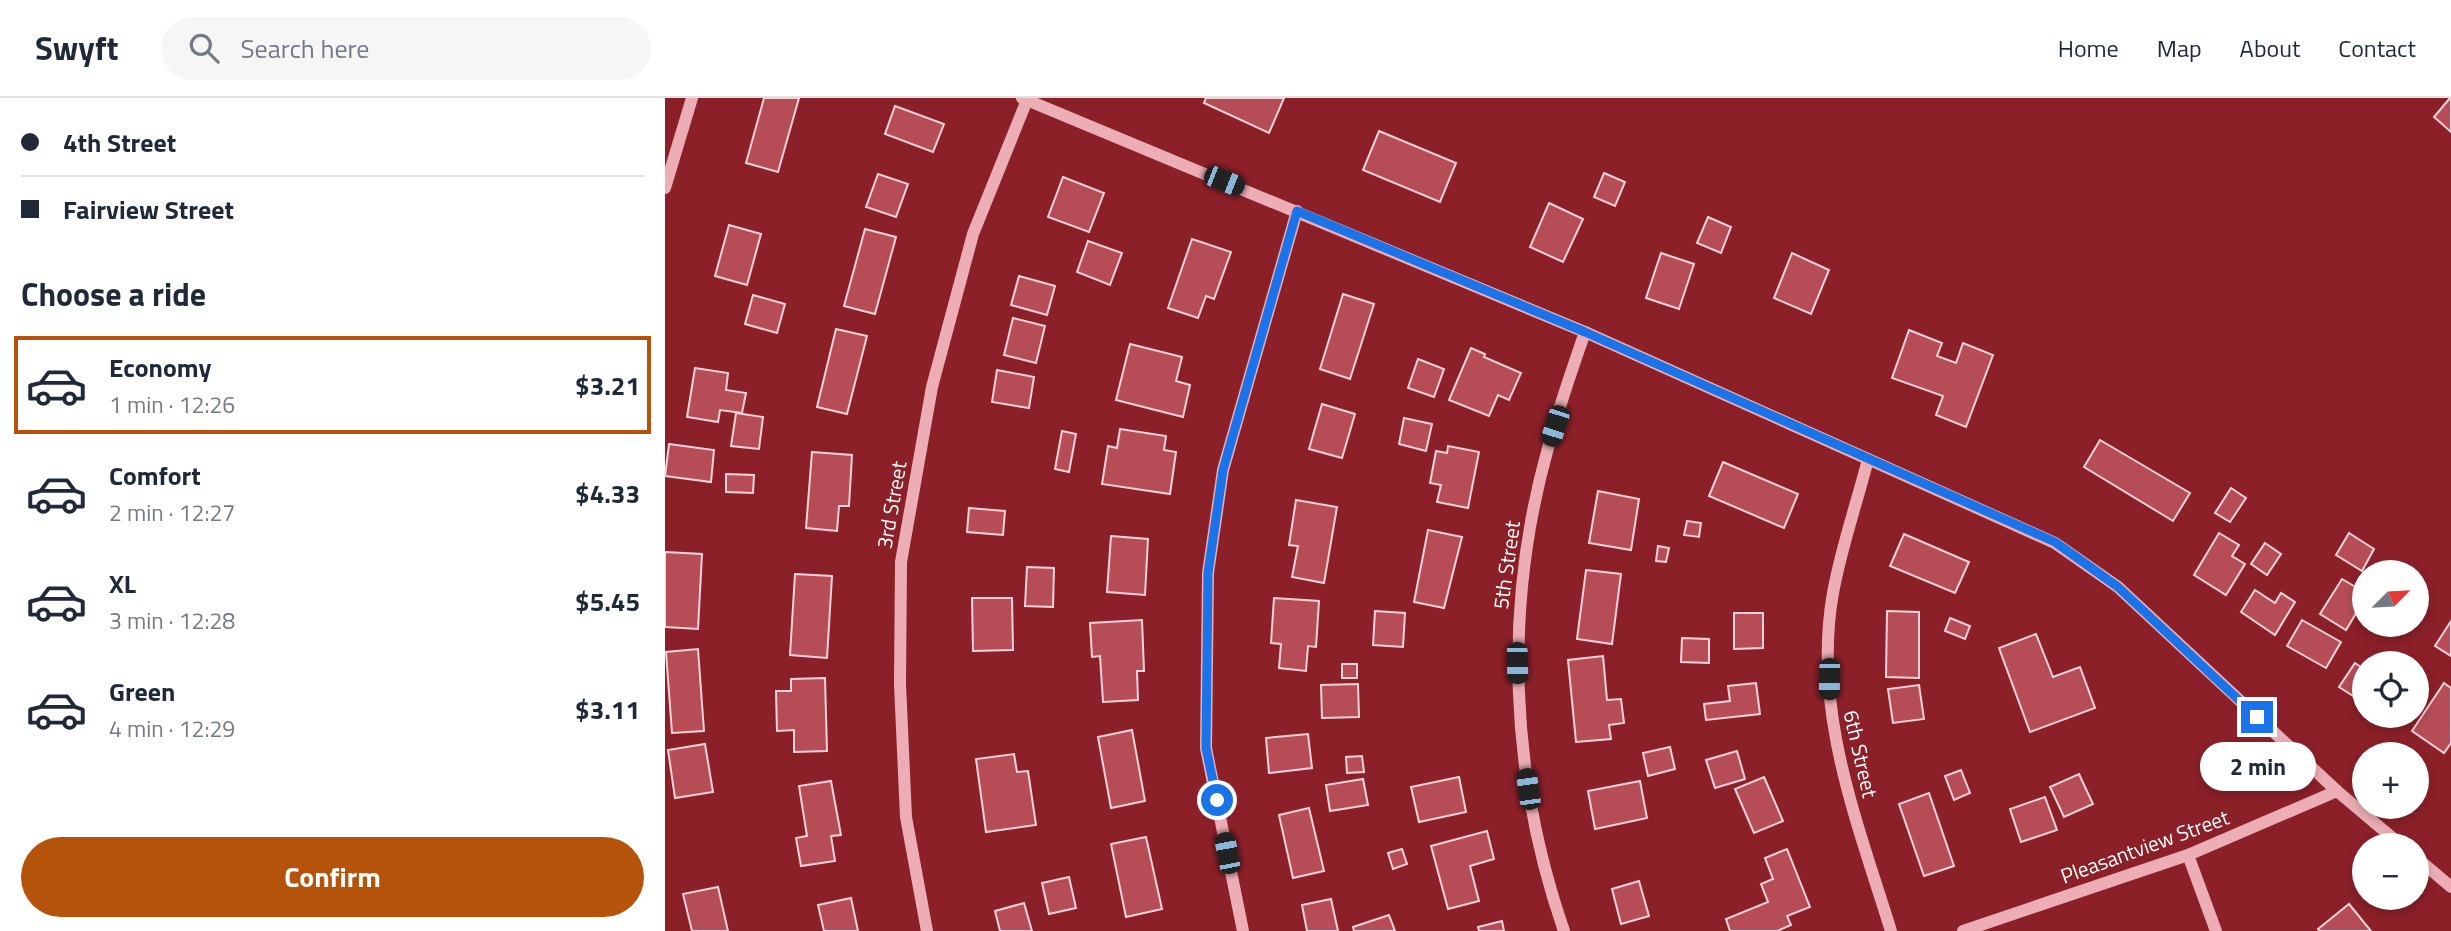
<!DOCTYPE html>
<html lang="en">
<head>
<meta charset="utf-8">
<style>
  :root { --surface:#fff; --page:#f6f6f7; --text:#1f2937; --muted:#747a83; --line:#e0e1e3; --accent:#b45309 }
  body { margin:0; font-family:"Titillium Web",sans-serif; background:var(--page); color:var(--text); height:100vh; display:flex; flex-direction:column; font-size:26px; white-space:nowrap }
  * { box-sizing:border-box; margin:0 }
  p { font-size:23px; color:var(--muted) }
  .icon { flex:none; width:38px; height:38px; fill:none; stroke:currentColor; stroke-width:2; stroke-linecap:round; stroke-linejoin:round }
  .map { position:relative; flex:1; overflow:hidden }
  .side { display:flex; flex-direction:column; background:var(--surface); width:665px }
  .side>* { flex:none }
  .top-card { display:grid; align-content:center; height:154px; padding:0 21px; background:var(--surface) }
  .needle { width:46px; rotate:66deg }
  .tools { position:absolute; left:1687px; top:462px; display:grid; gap:14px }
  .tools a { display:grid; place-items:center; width:77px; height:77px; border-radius:50%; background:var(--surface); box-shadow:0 4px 10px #0003; font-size:35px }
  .end { position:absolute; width:32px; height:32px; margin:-16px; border:9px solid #1a73e8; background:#fff; box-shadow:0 0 0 4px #fff }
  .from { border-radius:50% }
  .bubble { position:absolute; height:49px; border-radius:24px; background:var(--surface); box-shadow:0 4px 10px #0003; font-size:23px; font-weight:700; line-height:49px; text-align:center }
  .car { position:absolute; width:21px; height:42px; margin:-21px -10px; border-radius:9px; box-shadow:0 0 5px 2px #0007; background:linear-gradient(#222 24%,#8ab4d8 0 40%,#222 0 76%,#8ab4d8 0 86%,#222 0) }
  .top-card b { display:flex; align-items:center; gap:24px; height:66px; font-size:26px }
  .top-card b+b { border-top:2px solid var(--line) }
  .top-card i { width:18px; height:18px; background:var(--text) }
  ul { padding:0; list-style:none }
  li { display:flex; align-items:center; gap:21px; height:98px; margin:0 14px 10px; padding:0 7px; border:4px solid transparent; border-radius:0px }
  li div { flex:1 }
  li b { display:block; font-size:26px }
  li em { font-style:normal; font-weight:700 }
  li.current { border-color:var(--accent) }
  li>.icon { width:63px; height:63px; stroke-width:1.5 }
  h2 { padding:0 21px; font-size:32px; line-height:84px }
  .cta { display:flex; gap:14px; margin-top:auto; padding:14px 21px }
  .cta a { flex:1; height:80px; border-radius:42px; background:var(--accent); color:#fff; font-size:28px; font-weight:700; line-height:80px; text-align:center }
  header { display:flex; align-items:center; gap:42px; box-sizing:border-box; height:98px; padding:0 35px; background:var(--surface); border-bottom:2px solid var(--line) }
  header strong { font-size:33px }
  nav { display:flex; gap:38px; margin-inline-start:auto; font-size:24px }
  .search { width:490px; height:63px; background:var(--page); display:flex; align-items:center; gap:18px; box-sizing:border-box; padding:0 24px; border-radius:38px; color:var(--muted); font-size:26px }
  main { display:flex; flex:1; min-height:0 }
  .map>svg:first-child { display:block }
</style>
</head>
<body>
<header>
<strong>Swyft</strong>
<div class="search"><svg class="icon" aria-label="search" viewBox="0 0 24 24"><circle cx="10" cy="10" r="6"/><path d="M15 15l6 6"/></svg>Search here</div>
<nav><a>Home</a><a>Map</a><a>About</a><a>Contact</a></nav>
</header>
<main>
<section class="side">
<div class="top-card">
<b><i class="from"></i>4th Street</b>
<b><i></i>Fairview Street</b>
</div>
<h2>Choose a ride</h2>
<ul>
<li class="current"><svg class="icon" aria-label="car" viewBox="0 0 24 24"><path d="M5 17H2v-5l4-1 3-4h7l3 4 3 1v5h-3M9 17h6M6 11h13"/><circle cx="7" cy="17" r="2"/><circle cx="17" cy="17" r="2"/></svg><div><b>Economy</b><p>1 min · 12:26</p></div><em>$3.21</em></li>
<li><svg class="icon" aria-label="car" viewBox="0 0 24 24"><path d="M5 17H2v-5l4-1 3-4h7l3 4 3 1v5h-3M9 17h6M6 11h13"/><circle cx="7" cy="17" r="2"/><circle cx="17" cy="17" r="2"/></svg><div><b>Comfort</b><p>2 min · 12:27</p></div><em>$4.33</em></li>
<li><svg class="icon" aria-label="car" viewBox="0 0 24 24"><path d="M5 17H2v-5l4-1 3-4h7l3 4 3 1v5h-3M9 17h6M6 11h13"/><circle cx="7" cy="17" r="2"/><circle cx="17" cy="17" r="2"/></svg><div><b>XL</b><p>3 min · 12:28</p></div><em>$5.45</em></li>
<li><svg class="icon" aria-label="car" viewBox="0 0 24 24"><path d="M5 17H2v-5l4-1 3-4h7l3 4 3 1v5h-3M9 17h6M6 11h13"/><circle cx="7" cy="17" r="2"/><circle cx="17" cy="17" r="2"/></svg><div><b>Green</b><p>4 min · 12:29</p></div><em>$3.11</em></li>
</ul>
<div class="cta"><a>Confirm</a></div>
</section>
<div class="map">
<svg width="1786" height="833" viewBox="0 0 1786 833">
  <rect width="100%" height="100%" fill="#8c2029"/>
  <g fill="#b64d56" stroke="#f9d3d7" stroke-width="2">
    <polygon points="99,0 134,0 113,74 81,65"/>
    <polygon points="541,0 619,0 604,35 539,5"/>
    <polygon points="1785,0 1786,0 1786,34 1769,19"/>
    <polygon points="230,8 279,26 268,54 220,36"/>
    <polygon points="714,33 791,65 775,104 698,72"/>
    <polygon points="939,75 960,84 950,108 929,99"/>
    <polygon points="213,76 243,86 231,119 201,109"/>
    <polygon points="398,79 439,95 424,134 383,119"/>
    <polygon points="884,105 918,121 898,164 865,149"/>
    <polygon points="1043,119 1066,129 1056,155 1032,145"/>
    <polygon points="64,127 96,136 82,187 50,178"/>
    <polygon points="200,131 231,139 210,216 179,208"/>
    <polygon points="527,141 566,154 549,201 541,198 533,220 503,210"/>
    <polygon points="423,143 457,155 445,187 412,174"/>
    <polygon points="996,155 1029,166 1014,211 981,200"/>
    <polygon points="1127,155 1164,172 1146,216 1109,200"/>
    <polygon points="354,178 390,188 382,217 346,207"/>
    <polygon points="678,196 709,206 685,281 655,271"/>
    <polygon points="88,197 120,206 112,235 80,226"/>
    <polygon points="348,220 380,228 371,265 339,257"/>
    <polygon points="171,231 202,238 182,316 152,309"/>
    <polygon points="1244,232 1277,245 1272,258 1291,265 1298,245 1328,257 1301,329 1271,317 1278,298 1227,280"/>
    <polygon points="465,246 517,259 511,283 525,287 518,319 451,302"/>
    <polygon points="806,250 820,256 819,259 856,275 844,302 833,297 824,318 784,302"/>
    <polygon points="753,261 779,271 769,299 743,290"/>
    <polygon points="30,270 63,275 61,292 81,295 77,315 55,312 53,324 22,319"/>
    <polygon points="332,272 369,279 364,310 327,304"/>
    <polygon points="657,306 690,316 677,360 644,351"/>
    <polygon points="71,315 98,319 94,351 66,348"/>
    <polygon points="739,320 767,326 761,353 734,346"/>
    <polygon points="455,331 501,338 499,352 511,354 505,396 437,386 443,348 452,350"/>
    <polygon points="397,333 411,336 404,374 390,371"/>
    <polygon points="1435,342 1525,395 1508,423 1419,369"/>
    <polygon points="4,346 49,352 46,384 0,378"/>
    <polygon points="783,348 814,354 803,410 772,404 776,387 765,385 771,353 782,355"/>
    <polygon points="147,354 187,357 184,408 174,408 172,433 141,430"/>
    <polygon points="1058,364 1133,396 1119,430 1044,398"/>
    <polygon points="61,376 89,377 88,395 61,394"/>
    <polygon points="1566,390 1581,400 1565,424 1550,415"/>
    <polygon points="933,393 974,401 966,452 924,445"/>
    <polygon points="631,402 672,409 659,485 627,479 633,448 624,447"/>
    <polygon points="304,410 340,413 338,437 302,434"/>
    <polygon points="1022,423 1036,425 1034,439 1019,437"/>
    <polygon points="763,432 797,439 779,510 749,504"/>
    <polygon points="1554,435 1574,447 1567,458 1580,466 1561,497 1529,477"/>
    <polygon points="1684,435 1709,451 1697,473 1671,457"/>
    <polygon points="1239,436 1304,464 1290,495 1225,468"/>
    <polygon points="446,438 483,441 480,497 442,494"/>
    <polygon points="1600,445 1616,456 1602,477 1586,466"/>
    <polygon points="993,448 1004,450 1001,464 991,463"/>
    <polygon points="0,454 37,456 33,531 0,529"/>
    <polygon points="362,469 389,470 388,509 360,508"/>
    <polygon points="921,472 956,476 947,546 912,541"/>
    <polygon points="130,476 167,478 162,560 125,557"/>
    <polygon points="1677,481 1699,494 1699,502 1681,532 1655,516"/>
    <polygon points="1590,492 1610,505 1616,495 1630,504 1610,537 1576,514"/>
    <polygon points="307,500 347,500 348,552 308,553"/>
    <polygon points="609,500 654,503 651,549 643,548 641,573 614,570 616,546 606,545"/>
    <polygon points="710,513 740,515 738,549 708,547"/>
    <polygon points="1222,513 1254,514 1254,580 1221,579"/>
    <polygon points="1069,515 1098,515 1098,550 1069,551"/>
    <polygon points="1285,520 1305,528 1300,541 1280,533"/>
    <polygon points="477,522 479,573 472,573 473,602 438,604 435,558 427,559 425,525"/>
    <polygon points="1637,522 1676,544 1661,570 1622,548"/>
    <polygon points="1786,523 1786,558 1770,548"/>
    <polygon points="1371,536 1388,579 1415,569 1430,610 1365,634 1334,550"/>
    <polygon points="1017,540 1044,541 1044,565 1016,564"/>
    <polygon points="33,551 39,633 7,635 1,554"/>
    <polygon points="938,558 942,602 956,601 959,625 944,627 946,641 911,644 903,562"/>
    <polygon points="1690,565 1699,571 1699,605 1674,589"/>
    <rect x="677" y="566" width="15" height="14"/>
    <polygon points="160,580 162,653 129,654 129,632 112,633 111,593 126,593 126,581"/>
    <polygon points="1091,585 1095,616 1041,622 1039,606 1065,603 1063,588"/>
    <polygon points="1779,585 1786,590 1786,645 1779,655 1747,633"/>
    <polygon points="693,586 694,619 657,620 656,587"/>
    <polygon points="1254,587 1259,621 1228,625 1223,591"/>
    <polygon points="467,632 480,703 446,710 433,639"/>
    <polygon points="643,636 647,670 604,675 601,640"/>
    <polygon points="40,646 48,694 10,700 3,652"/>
    <polygon points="1005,649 1010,671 983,678 978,655"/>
    <polygon points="1072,653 1080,681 1050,690 1041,662"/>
    <polygon points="349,656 352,674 363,673 371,727 321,734 311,661"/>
    <polygon points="697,658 699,674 682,675 681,659"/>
    <polygon points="1296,672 1305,695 1289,702 1280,678"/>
    <polygon points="1414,676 1428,706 1399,719 1385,689"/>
    <polygon points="794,679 801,714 754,724 746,689"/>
    <polygon points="1099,679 1118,723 1089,735 1070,691"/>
    <polygon points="698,681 703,707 665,713 661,687"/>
    <polygon points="166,683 176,737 166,738 170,763 136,768 131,740 142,738 134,688"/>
    <polygon points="975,683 982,720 930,731 923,693"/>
    <polygon points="1264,695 1289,768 1259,778 1234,706"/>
    <polygon points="1380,699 1392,732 1356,744 1345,711"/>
    <polygon points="644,710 659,773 628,780 614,717"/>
    <polygon points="822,733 829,761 805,768 814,803 783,811 766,748"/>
    <polygon points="481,739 497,811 461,819 446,746"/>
    <polygon points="737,751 742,766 728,771 723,755"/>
    <polygon points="1122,751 1145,809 1122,818 1126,827 1112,833 1065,833 1061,821 1103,804 1096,786 1108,781 1100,760"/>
    <polygon points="404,779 411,810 384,816 377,785"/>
    <polygon points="974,783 984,818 956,826 947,791"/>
    <polygon points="53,789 63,833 27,833 18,796"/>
    <polygon points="186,800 193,833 159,833 153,807"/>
    <polygon points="666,801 673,833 642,833 637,807"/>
    <polygon points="359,805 367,833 335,833 330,813"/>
    <polygon points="1684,806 1706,833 1655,833 1653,831"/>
    <polygon points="724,817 730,833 689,833 688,829"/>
    <polygon points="837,823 839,833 814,833 813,829"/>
  </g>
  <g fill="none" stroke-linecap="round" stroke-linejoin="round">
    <g stroke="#ecaeb4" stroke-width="12">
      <polyline points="357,0 920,234 1390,445 1453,489 1672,693 1736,747"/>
      <polyline points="0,90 27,0"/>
      <path d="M 1203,361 C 1192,405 1176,450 1168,495 C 1147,612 1192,723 1226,833"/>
      <polyline points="1523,757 1551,833"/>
      <polyline points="1752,760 1786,789"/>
      <polyline points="262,833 241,719 235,586 236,464 267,289 308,136 362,2"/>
      <polyline points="578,833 541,650 543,475 558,372 632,113"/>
      <path d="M 899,833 C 845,677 838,510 883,350 C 893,311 907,272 920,234"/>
      <polyline points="1298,833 1523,757 1672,693"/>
    </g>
  </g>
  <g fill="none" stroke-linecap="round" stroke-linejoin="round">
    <polyline stroke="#1a73e8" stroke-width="9" points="552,702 541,650 543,475 558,372 632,113 920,234 1390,444 1453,489 1592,619"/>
  </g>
  <g text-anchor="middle" stroke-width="5" stroke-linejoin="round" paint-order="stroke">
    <g font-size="21" fill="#fff" stroke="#8c2029">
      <text transform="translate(227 407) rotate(-80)" y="7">3rd Street</text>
      <text transform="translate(842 467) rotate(-82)" y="7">5th Street</text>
      <text transform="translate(1195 656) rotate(77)" y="7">6th Street</text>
      <text transform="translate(1480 749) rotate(-20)" y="7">Pleasantview Street</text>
    </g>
  </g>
</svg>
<div class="tools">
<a><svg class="needle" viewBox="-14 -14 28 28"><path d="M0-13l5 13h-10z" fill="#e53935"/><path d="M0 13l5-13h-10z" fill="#747a83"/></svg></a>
<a><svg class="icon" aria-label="locate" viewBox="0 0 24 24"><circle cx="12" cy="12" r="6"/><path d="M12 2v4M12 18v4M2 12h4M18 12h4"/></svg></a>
<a>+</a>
<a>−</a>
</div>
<i class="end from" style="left:552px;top:702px"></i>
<i class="end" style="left:1592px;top:619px"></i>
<div class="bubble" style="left:1535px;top:644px;width:116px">2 min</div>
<i class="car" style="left:559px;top:83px;rotate:112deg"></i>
<i class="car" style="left:890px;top:328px;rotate:198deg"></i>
<i class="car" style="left:852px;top:565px;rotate:179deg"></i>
<i class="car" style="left:1164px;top:581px;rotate:181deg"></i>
<i class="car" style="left:863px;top:691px;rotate:352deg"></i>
<i class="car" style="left:562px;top:755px;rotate:349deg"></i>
</div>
</main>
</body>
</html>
